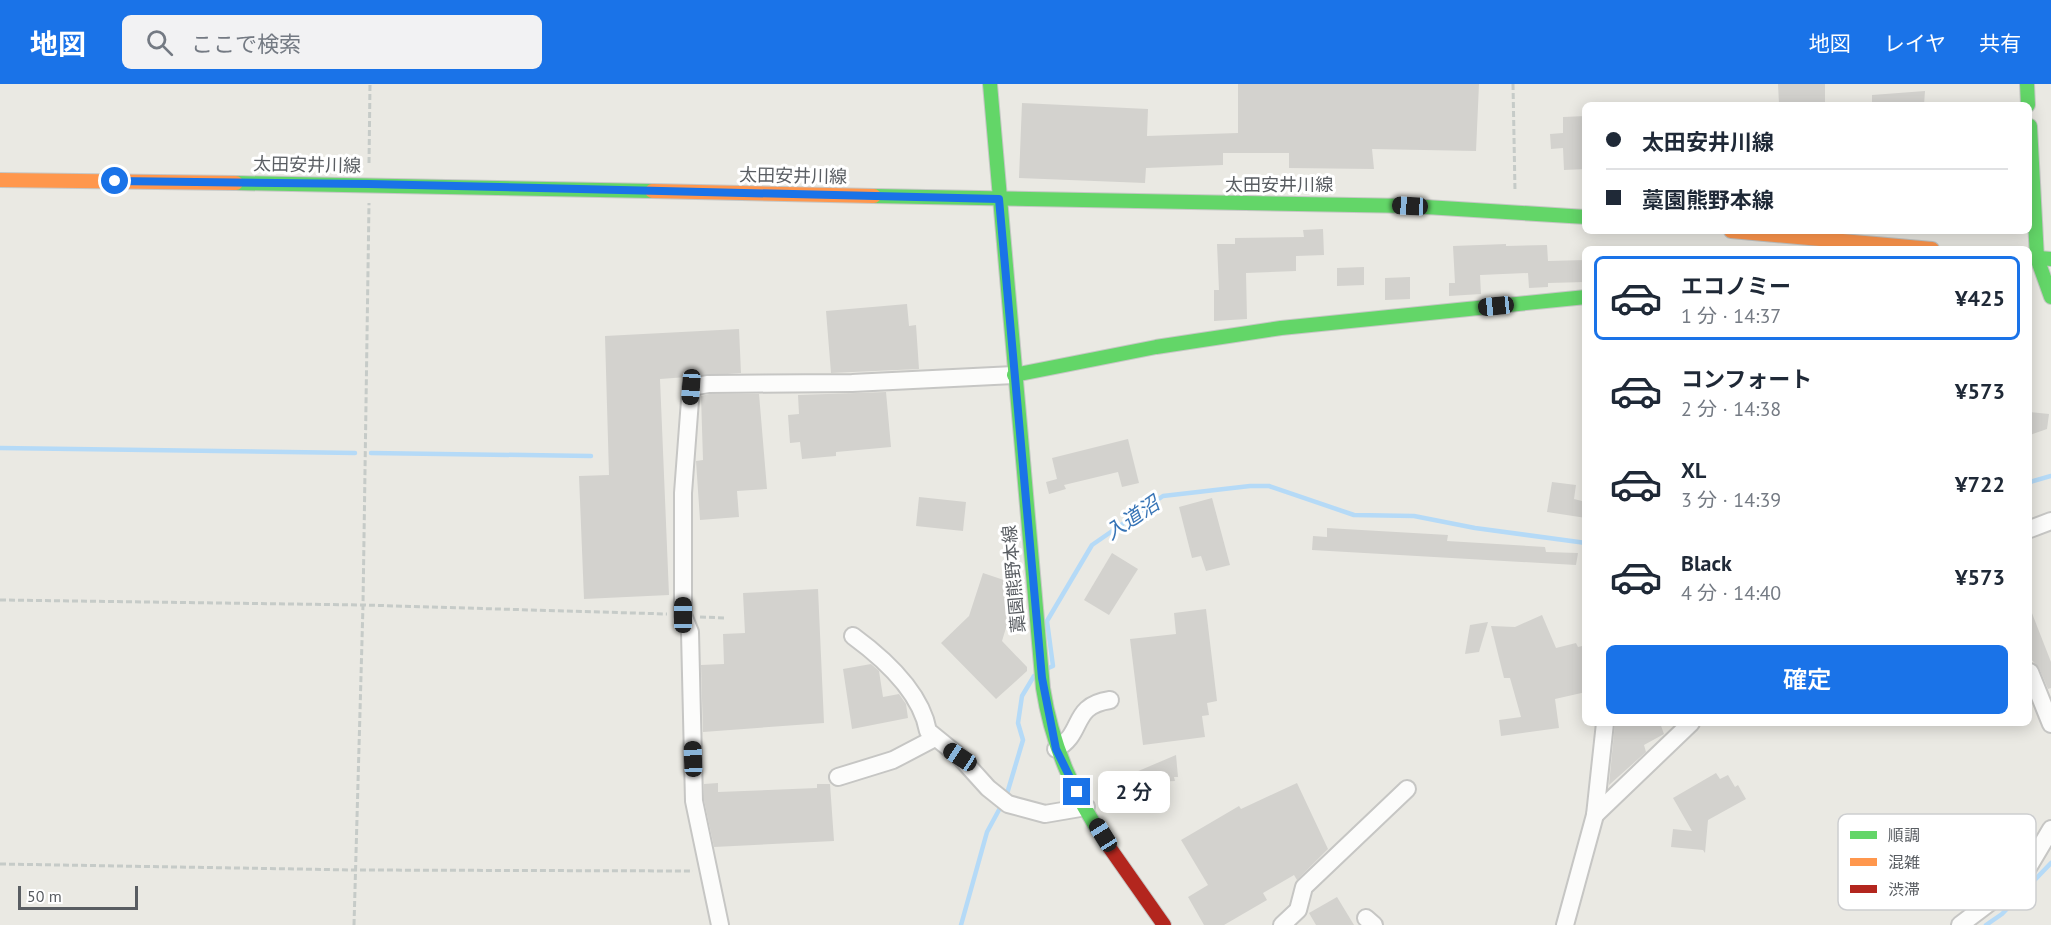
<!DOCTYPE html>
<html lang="ja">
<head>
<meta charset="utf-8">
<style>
  :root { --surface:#fff; --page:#f2f2f3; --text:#1f2937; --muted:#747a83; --line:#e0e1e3; --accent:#1a73e8 }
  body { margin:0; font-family:"PT Sans","Noto Sans JP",sans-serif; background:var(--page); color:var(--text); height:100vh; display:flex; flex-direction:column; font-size:22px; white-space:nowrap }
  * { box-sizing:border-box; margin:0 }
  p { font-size:20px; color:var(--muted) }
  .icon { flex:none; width:33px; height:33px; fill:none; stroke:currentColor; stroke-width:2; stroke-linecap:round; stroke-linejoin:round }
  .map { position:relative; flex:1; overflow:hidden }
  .sheet { position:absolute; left:1582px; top:162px; width:450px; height:480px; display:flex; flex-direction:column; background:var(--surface); border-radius:9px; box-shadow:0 3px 15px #0003 }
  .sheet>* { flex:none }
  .banner { position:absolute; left:1582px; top:18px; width:450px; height:132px; border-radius:9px; box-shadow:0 3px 15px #0003; display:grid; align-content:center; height:132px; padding:0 24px; background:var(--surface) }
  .scale { position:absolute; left:18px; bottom:15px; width:120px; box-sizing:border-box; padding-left:6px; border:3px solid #595d62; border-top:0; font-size:16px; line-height:21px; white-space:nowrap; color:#595d62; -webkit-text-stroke:4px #fff; paint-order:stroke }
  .end { position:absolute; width:27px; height:27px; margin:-14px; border:8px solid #1a73e8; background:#fff; box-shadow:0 0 0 3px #fff }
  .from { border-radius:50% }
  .bubble { position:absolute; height:42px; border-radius:9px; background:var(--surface); box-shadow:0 3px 15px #0003; font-size:20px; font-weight:600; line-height:42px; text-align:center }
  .car { position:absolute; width:18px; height:36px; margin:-18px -9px; border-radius:8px; box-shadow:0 0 4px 2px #0007; background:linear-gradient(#222 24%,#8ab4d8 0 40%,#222 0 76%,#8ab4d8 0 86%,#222 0) }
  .banner b { display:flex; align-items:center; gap:21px; height:57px; font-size:22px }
  .banner b+b { border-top:2px solid var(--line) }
  .banner i { width:15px; height:15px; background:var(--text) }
  ul { padding:10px 0 0; list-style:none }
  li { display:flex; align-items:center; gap:18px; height:84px; margin:0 12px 9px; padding:0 12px; border:3px solid transparent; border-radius:9px }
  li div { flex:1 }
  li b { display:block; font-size:22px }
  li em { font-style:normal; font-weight:600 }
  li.on { border-color:var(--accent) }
  li>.icon { width:54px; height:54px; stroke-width:1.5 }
  .cta { display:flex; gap:12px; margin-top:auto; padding:12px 24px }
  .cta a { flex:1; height:69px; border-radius:9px; background:var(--accent); color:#fff; font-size:24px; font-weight:600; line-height:69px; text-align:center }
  header { display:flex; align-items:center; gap:36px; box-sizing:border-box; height:84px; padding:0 30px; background:var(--accent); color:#fff }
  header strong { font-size:28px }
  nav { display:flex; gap:33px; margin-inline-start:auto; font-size:21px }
  .search { width:420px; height:54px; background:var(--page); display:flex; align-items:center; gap:15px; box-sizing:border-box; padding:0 21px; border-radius:9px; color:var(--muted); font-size:22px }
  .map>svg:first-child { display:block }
</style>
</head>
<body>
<header>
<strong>地図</strong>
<div class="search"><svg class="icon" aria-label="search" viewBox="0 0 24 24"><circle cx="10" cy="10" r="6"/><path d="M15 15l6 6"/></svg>ここで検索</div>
<nav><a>地図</a><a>レイヤ</a><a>共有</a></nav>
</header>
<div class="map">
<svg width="2051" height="841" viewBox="0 0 2051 841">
  <rect width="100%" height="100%" fill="#eae9e3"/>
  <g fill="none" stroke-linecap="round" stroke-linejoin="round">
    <g stroke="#b5daf7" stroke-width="4.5">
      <polyline points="0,364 355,369"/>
      <polyline points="371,369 591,372"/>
      <polyline points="2030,398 2051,392"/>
      <polyline points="1046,585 1053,582 1047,537 1092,461 1163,412 1250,402 1269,402 1354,431 1414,432 1475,444 1586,459"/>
      <polyline points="961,841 987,748 1006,713 1023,656 1018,639 1022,612 1034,592"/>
      <polyline points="1986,841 2002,830 2051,779"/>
    </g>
  </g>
  <g fill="#d3d2ce">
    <polygon points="1238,0 1479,0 1476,67 1372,65 1374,85 1289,84 1289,69 1223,69 1223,81 1146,84 1145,99 1019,94 1022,19 1148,25 1147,52 1238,49"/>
    <polygon points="1778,0 1825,0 1825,19 1779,20"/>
    <polygon points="1925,7 1924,21 1872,21 1872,11"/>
    <polygon points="1586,32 1586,85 1564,86 1563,64 1551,65 1550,50 1563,49 1563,33"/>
    <polygon points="1323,145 1324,171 1296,172 1296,187 1246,189 1247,235 1214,237 1214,206 1219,206 1217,160 1235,160 1235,154 1304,153 1303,146"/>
    <polygon points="1506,160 1506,162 1547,161 1548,177 1586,176 1586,198 1548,199 1548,203 1529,204 1528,189 1480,191 1481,210 1449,212 1449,199 1455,199 1453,162"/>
    <polygon points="1364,183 1364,201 1337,202 1337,184"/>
    <polygon points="1410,193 1410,215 1385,216 1385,194"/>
    <polygon points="907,220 909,242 916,241 919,285 831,289 826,227"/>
    <polygon points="739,245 741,289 660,295 669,511 584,515 579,392 609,391 605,252"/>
    <polygon points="886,308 891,363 836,368 836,372 802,375 800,358 790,359 788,331 799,330 798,311"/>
    <polygon points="709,310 759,310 767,405 737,407 739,433 700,436 696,377 703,376 701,312"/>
    <polygon points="2030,328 2049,330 2047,345 2030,351"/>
    <polygon points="1128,355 1139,399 1122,403 1118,388 1064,401 1066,405 1049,410 1046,398 1057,395 1052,374"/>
    <polygon points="1552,398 1576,401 1574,415 1586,418 1586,434 1547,428"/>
    <polygon points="919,413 966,418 963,447 916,442"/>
    <polygon points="1212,414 1230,481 1206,487 1201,472 1192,474 1179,423"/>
    <polygon points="1327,444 1448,451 1447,457 1545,463 1546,468 1578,469 1576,481 1312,466 1313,452 1327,453"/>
    <polygon points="1112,469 1138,485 1109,531 1084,516"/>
    <polygon points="983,489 1019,501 1002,557 1027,583 1027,587 996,615 941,559 969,532"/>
    <polygon points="818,505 824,639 703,648 701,581 724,580 723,550 745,549 743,509"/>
    <polygon points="2030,524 2051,578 2051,604 2048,605 2039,584 2030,574"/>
    <polygon points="1206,525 1217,617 1207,619 1209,631 1202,632 1205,653 1143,661 1130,555 1176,550 1174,529"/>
    <polygon points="1542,531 1556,564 1576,559 1578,563 1586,561 1586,608 1555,615 1559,644 1501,652 1499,636 1521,633 1510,594 1504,594 1491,542 1515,543"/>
    <polygon points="1488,538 1479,568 1465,570 1470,541"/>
    <polygon points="871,580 879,587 883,613 899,610 906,620 908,634 852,645 843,585"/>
    <polygon points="1615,639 1660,639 1664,650 1644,661 1646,668 1609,701"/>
    <polygon points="1176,671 1178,693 1174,693 1175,697 1156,698 1159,707 1113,727 1103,702"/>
    <polygon points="1716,689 1720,695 1728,691 1735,703 1738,701 1746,715 1708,736 1705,769 1703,766 1671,763 1673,745 1692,747 1673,714"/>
    <polygon points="718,699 718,708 817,704 817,700 830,700 834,757 714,763 704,716 704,700"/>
    <polygon points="1297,699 1328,765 1297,796 1294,791 1263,809 1267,816 1224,841 1204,841 1188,813 1208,801 1181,756 1239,722 1241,725"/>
    <polygon points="1337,813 1354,841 1316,841 1309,829"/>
  </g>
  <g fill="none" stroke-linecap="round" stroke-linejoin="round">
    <defs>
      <g id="street">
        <polyline points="2030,445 2051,437"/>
        <path d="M 853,552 C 883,574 921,608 928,647 L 960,673 L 988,704 L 1008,720 L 1045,730 L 1086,723"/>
        <polyline points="2030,588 2051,640"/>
        <path d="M 1056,665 C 1085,649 1070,622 1110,616"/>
        <polyline points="838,693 893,676 935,654"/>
        <polyline points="1595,731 1691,639"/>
        <polyline points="1366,834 1374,841"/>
        <polyline points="720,841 694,717 690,548 683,531 683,409 691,303 708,300 852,299 1014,291"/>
        <polyline points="1282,841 1298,826 1304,803 1407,705"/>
        <polyline points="1565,841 1595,731 1605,639"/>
        <polyline points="1960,841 2022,794 2051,745"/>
      </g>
      <g id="fast">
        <path d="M 990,0 L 1043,604 C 1052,662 1074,711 1107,760"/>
        <polyline points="2027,0 2028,21"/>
        <polyline points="2030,42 2037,174 2051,213"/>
        <polyline points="236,99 652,107"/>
        <polyline points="874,112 1410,122 1586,133"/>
        <polyline points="2030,173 2051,175"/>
        <polyline points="1014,291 1156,263 1281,244 1586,213"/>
      </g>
      <g id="slow">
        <polyline points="0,96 236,99"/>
        <polyline points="652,107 874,112"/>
        <polyline points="1731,147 1932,165"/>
      </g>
      <polyline id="jam" points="1107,760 1164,841"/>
    </defs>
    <use href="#street" stroke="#c6c6c4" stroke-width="20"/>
    <use href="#fast" stroke="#c6c7c5" stroke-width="16"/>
    <use href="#slow" stroke="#c6c7c5" stroke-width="16"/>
    <use href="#jam" stroke="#c6c7c5" stroke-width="16"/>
    <g stroke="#c6cbc8" stroke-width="3" stroke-dasharray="6 3" stroke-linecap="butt">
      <polyline points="1513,0 1515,107"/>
      <polyline points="369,79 370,0"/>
      <polyline points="0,516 363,521 667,530"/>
      <polyline points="700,533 727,534"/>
      <polyline points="0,780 355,786 693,787"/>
      <polyline points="354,841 363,521 369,119"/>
    </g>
    <use href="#street" stroke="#fcfcfb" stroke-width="16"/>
    <use href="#fast" stroke="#63d668" stroke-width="14"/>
    <use href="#slow" stroke="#ff974d" stroke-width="14"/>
    <use href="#jam" stroke="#b3261e" stroke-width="14"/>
  </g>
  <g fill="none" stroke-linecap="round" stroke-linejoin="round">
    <polyline stroke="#1a73e8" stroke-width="8" points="115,97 369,100 999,115 1042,594 1056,665 1077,708"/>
  </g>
  <g text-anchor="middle" stroke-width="6" stroke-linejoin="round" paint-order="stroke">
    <g font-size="18" fill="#595d62" stroke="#fff">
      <text transform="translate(307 81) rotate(1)" y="6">太田安井川線</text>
      <text transform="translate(793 92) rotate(1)" y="6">太田安井川線</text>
      <text x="1279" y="107">太田安井川線</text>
      <text transform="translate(1014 495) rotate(-95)" y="6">藁園熊野本線</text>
    </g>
    <g font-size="20" font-style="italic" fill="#3774b6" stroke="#fff">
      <text transform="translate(1132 434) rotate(-34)" y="7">入道沼</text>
    </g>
  </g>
  <rect x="1838" y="730" width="198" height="96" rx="9" fill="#fff" stroke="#cdced0" stroke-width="1.5"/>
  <rect x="1850" y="747" width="27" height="8" fill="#63d668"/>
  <rect x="1850" y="774" width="27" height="8" fill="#ff974d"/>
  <rect x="1850" y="801" width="27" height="8" fill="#b3261e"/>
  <g font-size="16" fill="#595d62">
    <text x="1888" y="757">順調</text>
    <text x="1888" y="784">混雑</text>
    <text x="1888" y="811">渋滞</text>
  </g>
</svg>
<div class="scale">50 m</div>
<i class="end from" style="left:115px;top:97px"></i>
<i class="end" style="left:1077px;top:708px"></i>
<div class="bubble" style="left:1098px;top:687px;width:72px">2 分</div>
<i class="car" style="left:1410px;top:122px;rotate:273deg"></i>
<i class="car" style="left:1496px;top:222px;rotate:264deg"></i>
<i class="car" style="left:691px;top:303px;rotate:184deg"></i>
<i class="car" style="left:683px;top:531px;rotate:0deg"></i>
<i class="car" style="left:960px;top:673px;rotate:303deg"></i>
<i class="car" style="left:693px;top:675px;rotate:358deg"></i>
<i class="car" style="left:1103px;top:751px;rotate:328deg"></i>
<div class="banner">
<b><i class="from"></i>太田安井川線</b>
<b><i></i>藁園熊野本線</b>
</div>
<section class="sheet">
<ul>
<li class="on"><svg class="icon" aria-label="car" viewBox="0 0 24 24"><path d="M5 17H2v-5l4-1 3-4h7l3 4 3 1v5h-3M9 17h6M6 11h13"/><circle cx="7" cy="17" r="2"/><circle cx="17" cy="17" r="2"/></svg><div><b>エコノミー</b><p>1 分 · 14:37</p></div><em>¥425</em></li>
<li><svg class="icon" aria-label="car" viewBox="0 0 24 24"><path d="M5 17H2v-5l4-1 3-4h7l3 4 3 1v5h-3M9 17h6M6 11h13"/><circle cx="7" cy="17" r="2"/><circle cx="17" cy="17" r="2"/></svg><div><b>コンフォート</b><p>2 分 · 14:38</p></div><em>¥573</em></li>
<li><svg class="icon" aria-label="car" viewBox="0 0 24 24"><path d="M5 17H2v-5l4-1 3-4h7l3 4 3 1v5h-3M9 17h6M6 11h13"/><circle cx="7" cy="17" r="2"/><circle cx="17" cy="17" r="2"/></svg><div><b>XL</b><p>3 分 · 14:39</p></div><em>¥722</em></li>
<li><svg class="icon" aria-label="car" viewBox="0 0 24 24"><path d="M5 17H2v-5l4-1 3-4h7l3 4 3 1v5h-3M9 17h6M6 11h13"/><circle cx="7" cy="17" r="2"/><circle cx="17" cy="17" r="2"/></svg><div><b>Black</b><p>4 分 · 14:40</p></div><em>¥573</em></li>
</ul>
<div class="cta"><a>確定</a></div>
</section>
</div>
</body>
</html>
